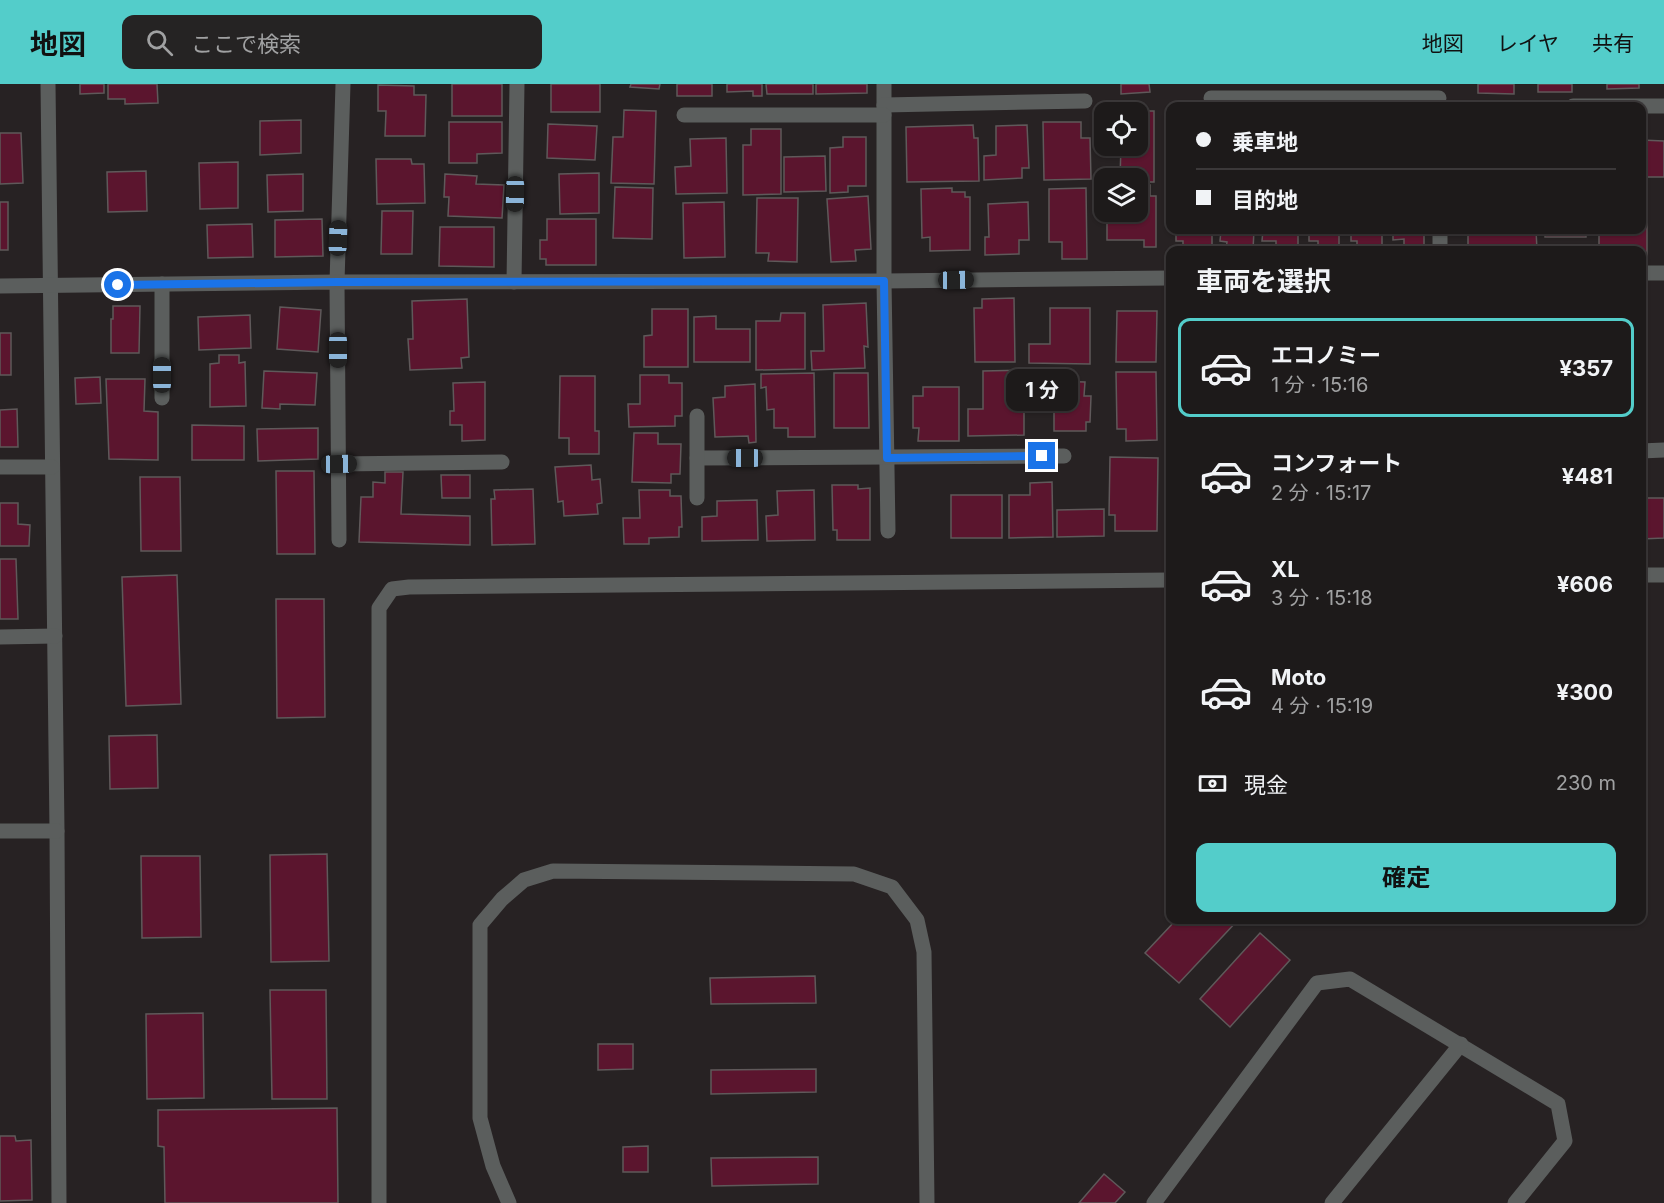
<!DOCTYPE html>
<html lang="ja">
<head>
<meta charset="utf-8">
<style>
  :root { --surface:#1d1a1a; --page:#252323; --text:#f1f3f6; --muted:#a0a1a2; --line:#3b3839; --accent:#53cdca }
  body { margin:0; font-family:Inter,"Noto Sans JP",sans-serif; background:var(--page); color:var(--text); height:100vh; display:flex; flex-direction:column; font-size:22px; white-space:nowrap }
  * { box-sizing:border-box; margin:0 }
  p { font-size:20px; color:var(--muted) }
  .icon { flex:none; width:33px; height:33px; fill:none; stroke:currentColor; stroke-width:2; stroke-linecap:round; stroke-linejoin:round }
  .map { position:relative; flex:1; overflow:hidden }
  .side { position:absolute; left:1166px; top:162px; width:480px; height:678px; display:flex; flex-direction:column; background:var(--surface); border-radius:12px; box-shadow:0 2px 4px #0004,0 0 0 2px var(--line) }
  .side>* { flex:none }
  .banner { position:absolute; left:1166px; top:18px; width:480px; height:132px; border-radius:12px; box-shadow:0 2px 4px #0004,0 0 0 2px var(--line); display:grid; align-content:center; height:132px; padding:0 30px; background:var(--surface) }
  .controls { position:absolute; left:1094px; top:18px; display:grid; gap:12px }
  .controls a { display:grid; place-items:center; width:54px; height:54px; border-radius:12px; background:var(--surface); box-shadow:0 2px 4px #0004,0 0 0 2px var(--line); font-size:30px }
  .end { position:absolute; width:27px; height:27px; margin:-14px; border:8px solid #1a73e8; background:#fff; box-shadow:0 0 0 3px #fff }
  .from { border-radius:50% }
  .bubble { position:absolute; height:42px; border-radius:12px; background:var(--surface); box-shadow:0 2px 4px #0004,0 0 0 2px var(--line); font-size:20px; font-weight:700; line-height:42px; text-align:center }
  .car { position:absolute; width:18px; height:36px; margin:-18px -9px; border-radius:8px; box-shadow:0 0 4px 2px #0007; background:linear-gradient(#222 24%,#8ab4d8 0 40%,#222 0 76%,#8ab4d8 0 86%,#222 0) }
  .banner b { display:flex; align-items:center; gap:21px; height:57px; font-size:22px }
  .banner b+b { border-top:2px solid var(--line) }
  .banner i { width:15px; height:15px; background:var(--text) }
  ul { padding:0; list-style:none }
  li { display:flex; align-items:center; gap:18px; height:99px; margin:0 12px 9px; padding:0 18px; border:3px solid transparent; border-radius:12px }
  li div { flex:1 }
  li b { display:block; font-size:22px }
  li em { font-style:normal; font-weight:700 }
  li.current { border-color:var(--accent) }
  li>.icon { width:54px; height:54px; stroke-width:1.5 }
  h2 { padding:0 30px; font-size:27px; line-height:72px }
  .pay { display:flex; align-items:center; gap:15px; height:66px; padding:0 30px; font-size:22px }
  .pay p { margin-inline-start:auto }
  .button { display:flex; gap:12px; margin-top:auto; padding:12px 30px }
  .button a { flex:1; height:69px; border-radius:12px; background:var(--accent); color:#111; font-size:24px; font-weight:700; line-height:69px; text-align:center }
  header { display:flex; align-items:center; gap:36px; box-sizing:border-box; height:84px; padding:0 30px; background:var(--accent); color:#111 }
  header strong { font-size:28px }
  nav { display:flex; gap:33px; margin-inline-start:auto; font-size:21px }
  .search { width:420px; height:54px; background:var(--page); display:flex; align-items:center; gap:15px; box-sizing:border-box; padding:0 21px; border-radius:12px; color:var(--muted); font-size:22px }
  .map>svg:first-child { display:block }
</style>
</head>
<body>
<header>
<strong>地図</strong>
<div class="search"><svg class="icon" aria-label="search" viewBox="0 0 24 24"><circle cx="10" cy="10" r="6"/><path d="M15 15l6 6"/></svg>ここで検索</div>
<nav><a>地図</a><a>レイヤ</a><a>共有</a></nav>
</header>
<div class="map">
<svg width="1664" height="1119" viewBox="0 0 1664 1119">
  <rect width="100%" height="100%" fill="#272223"/>
  <g fill="#5b152e" stroke="#5f595a" stroke-width="1.5">
    <polygon points="80,0 104,0 104,9 80,10"/>
    <polygon points="108,0 157,0 158,19 125,20 125,15 108,15"/>
    <rect x="452" y="0" width="50" height="32"/>
    <rect x="551" y="0" width="49" height="28"/>
    <polygon points="631,0 660,0 659,5 630,3"/>
    <rect x="677" y="0" width="35" height="12"/>
    <polygon points="727,0 762,0 762,12 753,12 753,7 727,8"/>
    <polygon points="766,0 813,0 813,10 767,10"/>
    <polygon points="816,0 867,0 867,9 816,10"/>
    <polygon points="1121,0 1149,0 1150,8 1121,10"/>
    <polygon points="1478,0 1514,0 1514,10 1478,9"/>
    <rect x="1538" y="0" width="34" height="8"/>
    <polygon points="1607,0 1639,0 1639,4 1607,5"/>
    <polygon points="378,1 414,2 414,11 426,11 425,52 385,52 386,27 378,27"/>
    <polygon points="624,26 656,27 654,100 611,99 613,53 623,53"/>
    <polygon points="1121,27 1154,27 1154,98 1137,98 1137,94 1120,94 1121,62 1137,62 1137,28 1121,28"/>
    <polygon points="301,36 301,69 260,71 260,37"/>
    <polygon points="449,38 502,38 502,69 477,70 477,79 449,79"/>
    <polygon points="1043,38 1081,38 1081,54 1090,54 1091,95 1044,96"/>
    <polygon points="548,40 597,42 595,76 547,74"/>
    <polygon points="973,41 974,54 978,54 979,97 907,98 906,43"/>
    <polygon points="1027,41 1029,84 1022,84 1022,94 984,96 984,72 996,71 996,42"/>
    <polygon points="751,45 781,45 781,110 743,111 743,61 751,61"/>
    <polygon points="0,49 21,49 23,99 0,100"/>
    <polygon points="843,53 866,53 866,102 848,102 848,108 830,109 830,64 843,63"/>
    <polygon points="726,54 727,109 676,110 675,83 691,82 690,55"/>
    <polygon points="1641,56 1664,57 1664,93 1641,93"/>
    <polygon points="825,72 826,107 784,108 784,73"/>
    <polygon points="376,75 411,75 412,80 424,80 425,119 377,120"/>
    <polygon points="238,78 238,124 200,125 199,79"/>
    <polygon points="146,87 147,127 108,128 107,88"/>
    <polygon points="599,89 599,129 560,130 559,90"/>
    <polygon points="303,90 303,127 268,128 267,91"/>
    <polygon points="445,90 477,92 476,100 504,101 502,134 448,132 449,113 444,113"/>
    <polygon points="1641,100 1647,100 1647,172 1641,172 1641,166 1620,166 1620,163 1599,162 1599,146 1641,146"/>
    <polygon points="1137,101 1150,101 1150,112 1156,112 1156,163 1144,163 1144,156 1107,156 1107,128 1137,128"/>
    <polygon points="615,103 653,104 652,155 613,154"/>
    <polygon points="952,104 952,108 965,108 965,113 970,113 970,166 930,167 930,153 922,154 921,105"/>
    <polygon points="1086,104 1087,175 1062,175 1062,158 1049,158 1049,105"/>
    <polygon points="868,112 871,165 855,166 856,177 831,178 827,115"/>
    <polygon points="757,114 798,114 797,178 768,177 769,169 756,169"/>
    <rect x="0" y="118" width="8" height="48"/>
    <polygon points="724,118 725,173 684,174 683,119"/>
    <polygon points="1028,118 1029,156 1019,156 1019,170 985,171 985,153 989,153 988,120"/>
    <polygon points="382,127 413,127 412,170 381,170"/>
    <polygon points="322,135 323,172 275,173 275,136"/>
    <polygon points="547,135 596,135 596,181 546,181 546,175 540,175 540,156 547,156"/>
    <polygon points="252,140 253,173 208,174 207,141"/>
    <polygon points="440,143 494,143 494,183 439,182"/>
    <polygon points="1176,146 1212,146 1212,166 1189,166 1189,165 1183,165 1183,157 1176,157"/>
    <polygon points="1221,146 1254,146 1253,166 1226,166 1227,158 1220,157"/>
    <polygon points="1263,146 1298,146 1298,166 1276,166 1276,157 1262,157"/>
    <polygon points="1309,146 1339,146 1339,166 1318,166 1318,157 1309,157"/>
    <polygon points="1351,146 1382,146 1382,166 1357,166 1357,157 1351,157"/>
    <polygon points="1393,146 1424,146 1424,163 1404,164 1404,155 1393,156"/>
    <polygon points="1468,146 1536,146 1537,166 1525,166 1525,164 1468,165"/>
    <rect x="1545" y="146" width="41" height="7"/>
    <polygon points="1014,214 1015,278 975,278 974,224 982,224 982,215"/>
    <polygon points="467,215 469,273 461,274 462,284 410,286 408,255 413,255 412,217"/>
    <polygon points="866,219 868,263 864,262 865,284 812,286 811,267 824,267 823,221"/>
    <polygon points="113,222 140,222 139,269 111,269 111,235 113,235"/>
    <polygon points="280,223 321,226 318,268 277,265"/>
    <polygon points="1050,224 1090,224 1090,280 1029,279 1029,260 1050,260"/>
    <polygon points="652,225 688,225 688,283 644,283 644,252 652,251"/>
    <polygon points="1117,227 1157,227 1156,278 1116,278"/>
    <polygon points="781,229 805,229 805,285 756,286 756,237 780,237"/>
    <polygon points="250,231 251,264 199,266 198,233"/>
    <polygon points="716,232 716,245 750,245 750,278 694,278 694,233"/>
    <rect x="0" y="249" width="11" height="42"/>
    <polygon points="219,271 239,271 239,279 245,278 246,322 210,323 210,280 219,279"/>
    <polygon points="1024,286 1024,351 968,352 968,325 983,325 983,287"/>
    <polygon points="264,287 317,289 315,321 280,320 280,325 262,324"/>
    <polygon points="1116,288 1156,288 1157,356 1126,357 1126,345 1117,345"/>
    <polygon points="814,289 815,353 788,353 788,344 774,344 774,325 767,326 766,303 761,304 761,290"/>
    <polygon points="834,289 868,289 869,344 834,344"/>
    <polygon points="640,291 669,291 669,299 682,299 682,332 675,332 675,342 629,343 628,320 640,320"/>
    <polygon points="560,292 595,292 595,347 599,347 599,370 569,370 569,354 559,354"/>
    <polygon points="100,293 101,319 76,320 75,294"/>
    <polygon points="106,295 145,295 144,327 158,328 158,376 109,375"/>
    <polygon points="1050,297 1085,298 1084,312 1091,312 1090,338 1086,338 1086,347 1054,347 1054,325 1049,325"/>
    <polygon points="485,298 485,356 462,357 462,341 450,341 450,327 454,327 453,299"/>
    <polygon points="755,300 756,358 749,359 748,352 715,353 713,314 725,313 725,302"/>
    <polygon points="923,303 959,303 959,357 918,357 919,344 913,344 913,312 923,312"/>
    <polygon points="17,325 18,363 0,363 0,326"/>
    <polygon points="192,341 244,342 244,376 192,376"/>
    <polygon points="318,344 318,375 258,377 257,345"/>
    <polygon points="634,349 658,349 658,360 681,360 680,390 671,390 671,399 632,398"/>
    <polygon points="1110,373 1158,374 1157,447 1115,447 1115,431 1109,431"/>
    <polygon points="591,381 592,396 600,395 602,419 597,420 598,430 564,432 563,417 558,418 555,383"/>
    <polygon points="276,387 314,387 315,470 277,470"/>
    <polygon points="385,388 403,388 401,430 470,432 470,461 359,458 361,413 373,413 373,398 385,399"/>
    <polygon points="441,391 470,391 470,414 442,414"/>
    <polygon points="140,393 180,393 181,467 141,467"/>
    <polygon points="1052,398 1053,453 1009,454 1009,411 1030,411 1030,399"/>
    <polygon points="832,401 858,401 858,405 870,404 870,456 837,456 837,446 833,446"/>
    <polygon points="533,405 535,460 492,461 491,415 495,415 494,406"/>
    <polygon points="639,406 670,406 670,412 681,412 682,443 679,443 679,453 649,454 649,460 624,460 623,434 640,434"/>
    <polygon points="814,406 815,456 767,457 766,432 778,431 777,407"/>
    <rect x="951" y="411" width="51" height="43"/>
    <polygon points="1641,414 1664,414 1664,454 1641,455"/>
    <polygon points="757,416 758,456 702,457 702,433 717,432 717,417"/>
    <polygon points="0,419 18,419 18,440 30,441 29,462 0,462"/>
    <polygon points="1104,425 1104,452 1057,453 1057,426"/>
    <polygon points="0,475 16,475 18,535 0,535"/>
    <polygon points="177,491 181,620 126,622 122,493"/>
    <polygon points="276,515 324,515 325,633 277,634"/>
    <polygon points="157,651 158,704 110,705 109,652"/>
    <polygon points="327,770 329,877 271,878 270,771"/>
    <polygon points="141,772 200,772 201,853 142,854"/>
    <polygon points="1176,836 1238,836 1179,899 1145,869"/>
    <polygon points="1260,849 1290,876 1230,943 1200,915"/>
    <polygon points="815,892 816,919 711,920 710,894"/>
    <polygon points="270,906 326,906 327,1015 272,1015"/>
    <polygon points="203,929 204,1014 147,1015 146,930"/>
    <polygon points="598,960 633,960 633,985 598,986"/>
    <polygon points="816,985 816,1008 711,1010 711,986"/>
    <polygon points="337,1024 338,1119 165,1119 164,1063 158,1062 158,1026"/>
    <polygon points="0,1052 15,1052 16,1057 31,1056 32,1116 0,1117"/>
    <polygon points="648,1062 648,1088 623,1088 623,1063"/>
    <polygon points="818,1073 818,1100 712,1102 711,1074"/>
    <polygon points="1104,1090 1125,1108 1115,1119 1079,1119"/>
  </g>
  <g fill="none" stroke-linecap="round" stroke-linejoin="round">
    <g stroke="#5b5e5d" stroke-width="15">
      <polyline points="48,0 57,747 59,1119"/>
      <polyline points="343,0 337,198 884,197 1170,194"/>
      <polyline points="884,0 884,197 888,447"/>
      <polyline points="1211,14 1439,14"/>
      <polyline points="884,21 1085,17"/>
      <polyline points="1573,22 1664,22"/>
      <polyline points="684,31 884,31"/>
      <polyline points="1440,146 1440,166"/>
      <polyline points="1641,189 1664,189"/>
      <polyline points="514,198 517,0"/>
      <polyline points="0,202 337,198 339,456"/>
      <polyline points="162,314 162,200"/>
      <polyline points="1641,367 1664,366"/>
      <polyline points="697,374 1064,372"/>
      <polyline points="339,380 502,378"/>
      <polyline points="0,383 52,383"/>
      <polyline points="697,414 697,332"/>
      <polyline points="1641,491 1664,491"/>
      <polyline points="0,553 55,552"/>
      <polyline points="0,747 57,747"/>
      <polyline points="379,1119 379,524 392,505 409,503 1170,496"/>
      <polyline points="509,1119 493,1082 480,1034 480,841 502,815 524,796 553,787 854,790 892,803 917,836 924,868 927,1119"/>
      <polyline points="1154,1119 1317,899 1350,895 1558,1020 1565,1057 1515,1119"/>
      <polyline points="1332,1119 1461,960"/>
    </g>
  </g>
  <g fill="none" stroke-linecap="round" stroke-linejoin="round">
    <polyline stroke="#1a73e8" stroke-width="8" points="118,201 337,198 884,197 887,374 1042,372"/>
  </g>
</svg>
<div class="controls">
<a><svg class="icon" aria-label="locate" viewBox="0 0 24 24"><circle cx="12" cy="12" r="6"/><path d="M12 2v4M12 18v4M2 12h4M18 12h4"/></svg></a>
<a><svg class="icon" aria-label="layers" viewBox="0 0 24 24"><path d="M12 4l9 5-9 5-9-5zM3 14l9 5 9-5"/></svg></a>
</div>
<i class="end from" style="left:118px;top:201px"></i>
<i class="end" style="left:1042px;top:372px"></i>
<div class="bubble" style="left:1006px;top:285px;width:72px">1 分</div>
<i class="car" style="left:515px;top:110px;rotate:181deg"></i>
<i class="car" style="left:338px;top:154px;rotate:2deg"></i>
<i class="car" style="left:956px;top:196px;rotate:89deg"></i>
<i class="car" style="left:338px;top:266px;rotate:180deg"></i>
<i class="car" style="left:162px;top:291px;rotate:0deg"></i>
<i class="car" style="left:745px;top:374px;rotate:270deg"></i>
<i class="car" style="left:339px;top:380px;rotate:89deg"></i>
<div class="banner">
<b><i class="from"></i>乗車地</b>
<b><i></i>目的地</b>
</div>
<section class="side">
<h2>車両を選択</h2>
<ul>
<li class="current"><svg class="icon" aria-label="car" viewBox="0 0 24 24"><path d="M5 17H2v-5l4-1 3-4h7l3 4 3 1v5h-3M9 17h6M6 11h13"/><circle cx="7" cy="17" r="2"/><circle cx="17" cy="17" r="2"/></svg><div><b>エコノミー</b><p>1 分 · 15:16</p></div><em>¥357</em></li>
<li><svg class="icon" aria-label="car" viewBox="0 0 24 24"><path d="M5 17H2v-5l4-1 3-4h7l3 4 3 1v5h-3M9 17h6M6 11h13"/><circle cx="7" cy="17" r="2"/><circle cx="17" cy="17" r="2"/></svg><div><b>コンフォート</b><p>2 分 · 15:17</p></div><em>¥481</em></li>
<li><svg class="icon" aria-label="car" viewBox="0 0 24 24"><path d="M5 17H2v-5l4-1 3-4h7l3 4 3 1v5h-3M9 17h6M6 11h13"/><circle cx="7" cy="17" r="2"/><circle cx="17" cy="17" r="2"/></svg><div><b>XL</b><p>3 分 · 15:18</p></div><em>¥606</em></li>
<li><svg class="icon" aria-label="car" viewBox="0 0 24 24"><path d="M5 17H2v-5l4-1 3-4h7l3 4 3 1v5h-3M9 17h6M6 11h13"/><circle cx="7" cy="17" r="2"/><circle cx="17" cy="17" r="2"/></svg><div><b>Moto</b><p>4 分 · 15:19</p></div><em>¥300</em></li>
</ul>
<div class="pay"><svg class="icon" aria-label="cash" viewBox="0 0 24 24"><path d="M3 7h18v10H3z"/><circle cx="12" cy="12" r="2"/></svg>現金<p>230 m</p></div>
<div class="button"><a>確定</a></div>
</section>
</div>
</body>
</html>
